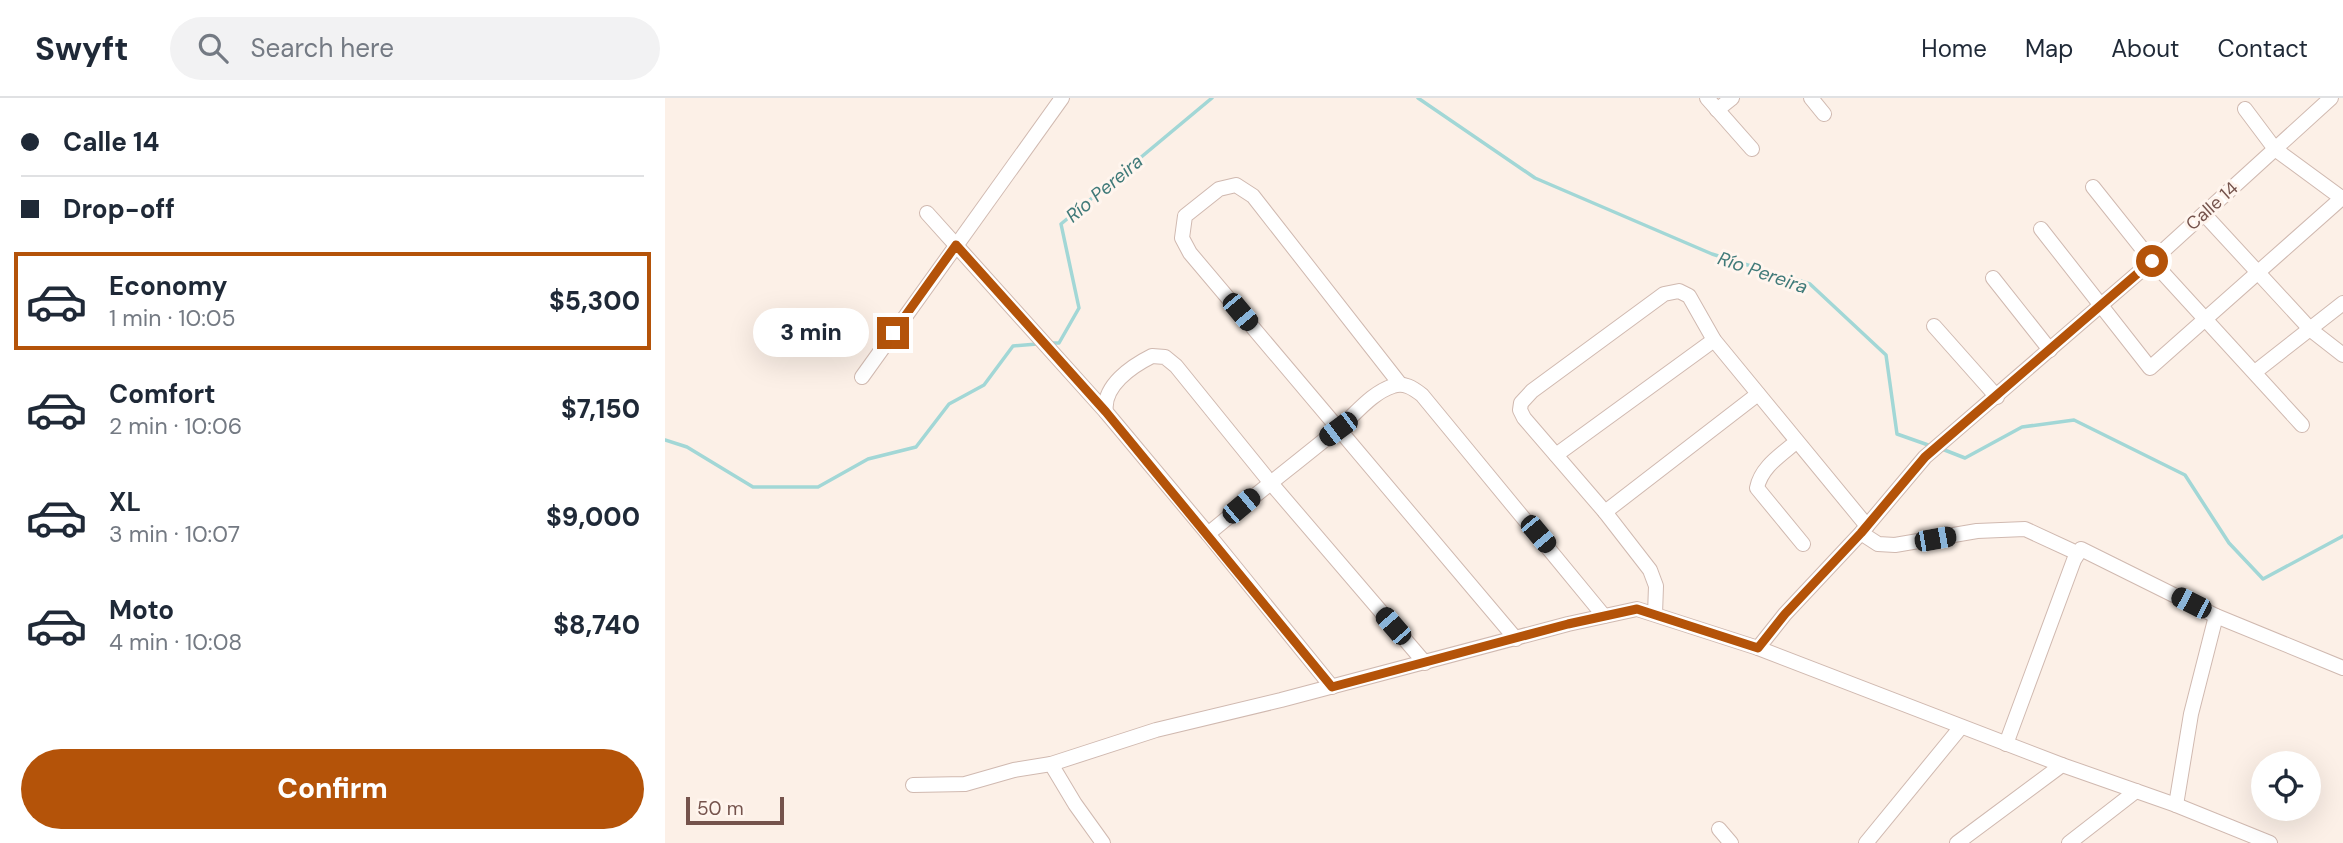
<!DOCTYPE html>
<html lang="en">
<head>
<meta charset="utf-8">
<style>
  :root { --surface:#fff; --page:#f2f2f3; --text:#1f2937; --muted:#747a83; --line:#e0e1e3; --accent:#b45309 }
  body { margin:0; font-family:"DM Sans",sans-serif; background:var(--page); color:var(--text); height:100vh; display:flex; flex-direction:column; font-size:26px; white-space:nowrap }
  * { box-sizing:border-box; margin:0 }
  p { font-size:23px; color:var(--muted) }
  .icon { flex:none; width:38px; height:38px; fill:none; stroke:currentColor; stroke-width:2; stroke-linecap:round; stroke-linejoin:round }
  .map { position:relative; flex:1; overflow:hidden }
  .panel { display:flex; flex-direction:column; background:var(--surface); width:665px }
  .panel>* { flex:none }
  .top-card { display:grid; align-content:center; height:154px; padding:0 21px; background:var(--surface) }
  .controls { position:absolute; left:1586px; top:653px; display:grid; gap:14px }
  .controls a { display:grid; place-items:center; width:70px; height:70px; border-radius:50%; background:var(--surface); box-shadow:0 7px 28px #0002; font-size:35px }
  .scale { position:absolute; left:21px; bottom:18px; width:98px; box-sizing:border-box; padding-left:7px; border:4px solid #75534c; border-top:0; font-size:19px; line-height:24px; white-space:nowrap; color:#75534c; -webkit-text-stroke:5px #fff5ee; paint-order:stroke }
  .end { position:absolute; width:32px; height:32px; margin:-16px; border:9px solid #b45309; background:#fff; box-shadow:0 0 0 4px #fff }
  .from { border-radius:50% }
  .bubble { position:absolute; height:49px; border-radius:24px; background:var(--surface); box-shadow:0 7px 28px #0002; font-size:23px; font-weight:800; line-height:49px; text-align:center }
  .car { position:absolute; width:21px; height:42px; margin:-21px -10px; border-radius:9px; box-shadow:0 0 5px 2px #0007; background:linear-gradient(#222 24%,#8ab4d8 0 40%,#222 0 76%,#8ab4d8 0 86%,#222 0) }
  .top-card b { display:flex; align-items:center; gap:24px; height:66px; font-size:26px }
  .top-card b+b { border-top:2px solid var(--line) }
  .top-card i { width:18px; height:18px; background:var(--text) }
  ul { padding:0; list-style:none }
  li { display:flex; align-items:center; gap:21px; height:98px; margin:0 14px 10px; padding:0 7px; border:4px solid transparent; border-radius:0px }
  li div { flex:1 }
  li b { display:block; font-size:26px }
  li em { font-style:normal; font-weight:800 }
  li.active { border-color:var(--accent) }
  li>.icon { width:63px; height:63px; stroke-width:1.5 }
  .primary-button { display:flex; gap:14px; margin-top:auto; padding:14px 21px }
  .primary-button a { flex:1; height:80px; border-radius:42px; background:var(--accent); color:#fff; font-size:28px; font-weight:800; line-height:80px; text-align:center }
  header { display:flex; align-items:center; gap:42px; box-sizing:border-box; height:98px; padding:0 35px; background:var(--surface); border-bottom:2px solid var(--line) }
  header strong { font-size:33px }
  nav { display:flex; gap:38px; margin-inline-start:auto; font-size:24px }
  .search { width:490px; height:63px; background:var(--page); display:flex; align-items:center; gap:18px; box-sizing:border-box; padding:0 24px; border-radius:38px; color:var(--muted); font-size:26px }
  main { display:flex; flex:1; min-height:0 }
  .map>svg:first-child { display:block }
</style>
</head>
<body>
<header>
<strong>Swyft</strong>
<div class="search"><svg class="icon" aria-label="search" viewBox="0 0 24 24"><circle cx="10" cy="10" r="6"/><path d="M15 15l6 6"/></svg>Search here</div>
<nav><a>Home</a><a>Map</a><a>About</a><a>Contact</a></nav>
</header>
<main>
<section class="panel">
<div class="top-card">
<b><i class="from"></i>Calle 14</b>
<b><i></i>Drop-off</b>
</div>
<ul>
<li class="active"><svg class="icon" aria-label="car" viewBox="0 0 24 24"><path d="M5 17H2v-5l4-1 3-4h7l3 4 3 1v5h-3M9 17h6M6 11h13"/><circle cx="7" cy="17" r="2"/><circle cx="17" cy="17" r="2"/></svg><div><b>Economy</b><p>1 min · 10:05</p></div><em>$5,300</em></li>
<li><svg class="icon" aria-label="car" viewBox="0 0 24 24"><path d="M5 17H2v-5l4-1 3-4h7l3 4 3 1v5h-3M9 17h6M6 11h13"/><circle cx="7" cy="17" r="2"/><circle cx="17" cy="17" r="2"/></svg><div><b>Comfort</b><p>2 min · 10:06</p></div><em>$7,150</em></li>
<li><svg class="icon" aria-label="car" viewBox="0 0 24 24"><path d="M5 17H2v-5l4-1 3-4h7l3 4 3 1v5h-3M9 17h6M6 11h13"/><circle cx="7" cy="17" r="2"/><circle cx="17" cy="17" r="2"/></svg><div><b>XL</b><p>3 min · 10:07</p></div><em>$9,000</em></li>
<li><svg class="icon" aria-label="car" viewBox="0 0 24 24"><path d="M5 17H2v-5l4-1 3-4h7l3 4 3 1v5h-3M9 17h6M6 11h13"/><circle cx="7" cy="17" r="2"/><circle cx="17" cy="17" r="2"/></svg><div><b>Moto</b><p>4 min · 10:08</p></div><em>$8,740</em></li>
</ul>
<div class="primary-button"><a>Confirm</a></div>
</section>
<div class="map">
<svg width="1678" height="745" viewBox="0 0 1678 745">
  <rect width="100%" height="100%" fill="#fcf0e7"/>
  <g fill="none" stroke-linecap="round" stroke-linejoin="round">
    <g stroke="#a2d7d6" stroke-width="3.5">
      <polyline points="753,0 870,80 1047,156 1145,186 1221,257 1232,336 1266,348"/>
      <polyline points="387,245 394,245 414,210 396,126 547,0"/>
      <polyline points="0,342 22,349 88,389 153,389 203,361 251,349 284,306 319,287 348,248 372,246"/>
      <polyline points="1277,351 1300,360 1357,329 1409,322 1520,377 1564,445 1598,481 1678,438"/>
    </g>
    <defs>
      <g id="street">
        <polyline points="1042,0 1087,51"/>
        <polyline points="1146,0 1159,16"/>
        <polyline points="1580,11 1610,51 1678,101"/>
        <polyline points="1052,12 1067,0"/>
        <polyline points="1428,89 1487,163 1637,327"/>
        <polyline points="262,115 441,314"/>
        <polyline points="1539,116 1646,232 1678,257"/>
        <polyline points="1376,131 1485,270 1678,99"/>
        <polyline points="1328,180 1385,252"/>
        <polyline points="1269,228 1332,299"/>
        <polyline points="1590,274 1678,205"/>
        <polyline points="197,279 397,0"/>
        <polyline points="735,286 588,98 571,87 554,91 520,118 517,140 525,155 851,541"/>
        <path d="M 1131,344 C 1116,357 1096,369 1092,390 L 1138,446"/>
        <polyline points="891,357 1049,242"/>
        <polyline points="940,414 859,320 855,312 856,305 867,293 999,196 1014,193 1024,198 1049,242 1202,428"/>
        <polyline points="1196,435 1213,446 1230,447 1312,433 1360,431 1412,455"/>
        <path d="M 543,436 L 441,314 C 437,288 467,268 487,258 L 500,259 L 511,268 L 605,384 L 760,565"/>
        <polyline points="990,516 991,488 985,472 940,414 1093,296"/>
        <polyline points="1093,550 1120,516 1196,435 1260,359 1487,163 1666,0"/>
        <path d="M 667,589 L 543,436 C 586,400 630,366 673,331 C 690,317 706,295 728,288 C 739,284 748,290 757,297 L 939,518"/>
        <polyline points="1341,646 1409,462 1416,451 1551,518 1678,570"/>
        <polyline points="386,666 410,706 438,745"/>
        <polyline points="248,687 300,686 349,672 386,666 491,632 616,602 903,526 972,511 1093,550 1397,667 1511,707 1605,745"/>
        <polyline points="1511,707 1526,616 1551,518"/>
        <polyline points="1054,731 1066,745"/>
        <polyline points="1201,745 1296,629"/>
        <polyline points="1292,745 1397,667"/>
        <polyline points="1404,745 1471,693"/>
      </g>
    </defs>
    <use href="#street" stroke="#d0b9b0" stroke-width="16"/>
    <use href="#street" stroke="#fff" stroke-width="14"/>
  </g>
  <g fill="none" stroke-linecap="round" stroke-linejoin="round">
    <polyline stroke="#b45309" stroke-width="9" points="228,235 291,147 441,314 667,589 903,526 972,511 1093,550 1120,516 1196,435 1260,359 1487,163"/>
  </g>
  <g text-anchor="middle" stroke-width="6" stroke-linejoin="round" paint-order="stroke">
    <g font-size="18" fill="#75534c" stroke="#fff5ee">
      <text transform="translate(1547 108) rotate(-42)" y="6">Calle 14</text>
    </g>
    <g font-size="19" font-style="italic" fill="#407a79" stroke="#fff5ee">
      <text transform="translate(439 90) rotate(-40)" y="7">Río Pereira</text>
      <text transform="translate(1098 174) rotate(19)" y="7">Río Pereira</text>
    </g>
  </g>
</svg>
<div class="controls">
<a><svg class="icon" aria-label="locate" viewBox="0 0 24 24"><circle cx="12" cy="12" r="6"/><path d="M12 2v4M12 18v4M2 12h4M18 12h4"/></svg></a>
</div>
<div class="scale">50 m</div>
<i class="end from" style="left:1487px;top:163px"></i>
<i class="end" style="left:228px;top:235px"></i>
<div class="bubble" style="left:88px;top:210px;width:116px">3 min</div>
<i class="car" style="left:575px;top:214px;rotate:140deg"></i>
<i class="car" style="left:673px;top:331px;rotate:233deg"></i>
<i class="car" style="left:576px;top:408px;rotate:50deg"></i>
<i class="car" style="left:873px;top:436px;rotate:140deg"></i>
<i class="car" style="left:1270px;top:441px;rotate:80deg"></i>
<i class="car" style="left:1526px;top:505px;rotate:297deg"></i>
<i class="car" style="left:728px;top:528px;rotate:319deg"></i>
</div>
</main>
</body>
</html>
